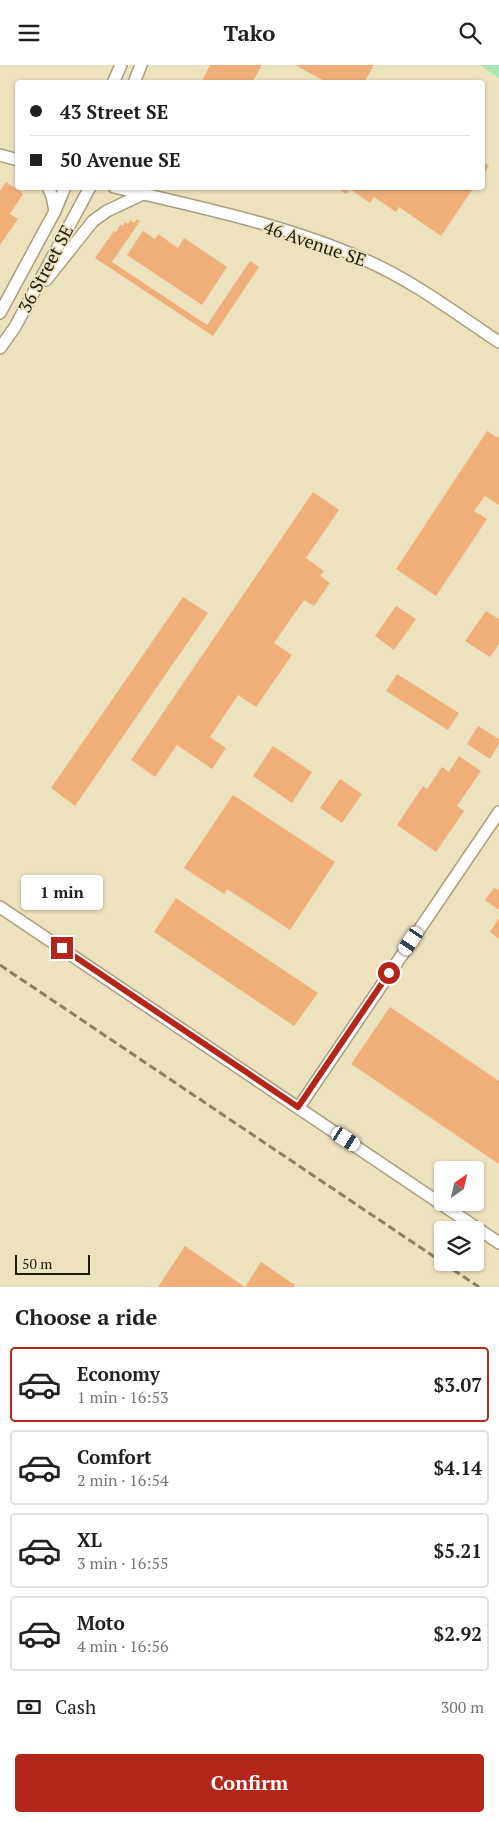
<!DOCTYPE html>
<html lang="en">
<head>
<meta charset="utf-8">
<style>
  :root { --surface:#fff; --page:#f2f2f2; --text:#202124; --muted:#757577; --line:#e0e0e0; --accent:#b4261a }
  body { margin:0; font-family:"PT Serif",serif; background:var(--page); color:var(--text); height:100vh; display:flex; flex-direction:column; font-size:19px; white-space:nowrap }
  * { box-sizing:border-box; margin:0 }
  p { font-size:16px; color:var(--muted) }
  .icon { flex:none; width:28px; height:28px; fill:none; stroke:currentColor; stroke-width:2; stroke-linecap:round; stroke-linejoin:round }
  .map { position:relative; height:1222px; overflow:hidden }
  .drawer { display:flex; flex-direction:column; background:var(--surface); flex:1 }
  .drawer>* { flex:none }
  .hud { position:absolute; left:15px; top:15px; width:470px; height:110px; border-radius:5px; box-shadow:0 1px 4px #0004; display:grid; align-content:center; height:110px; padding:0 15px; background:var(--surface) }
  .needle { width:32px; rotate:34deg }
  .fabs { position:absolute; left:434px; top:1096px; display:grid; gap:10px }
  .fabs a { display:grid; place-items:center; width:50px; height:50px; border-radius:5px; background:var(--surface); box-shadow:0 1px 4px #0004; font-size:25px }
  .scale { position:absolute; left:15px; bottom:12px; width:75px; box-sizing:border-box; padding-left:5px; border:2px solid #1f1b0d; border-top:0; font-size:14px; line-height:18px; white-space:nowrap; color:#1f1b0d; -webkit-text-stroke:4px #ede2be; paint-order:stroke }
  .end { position:absolute; width:22px; height:22px; margin:-11px; border:6px solid #b4261a; background:#fff; box-shadow:0 0 0 2px #fff }
  .from { border-radius:50% }
  .bubble { position:absolute; height:35px; border-radius:5px; background:var(--surface); box-shadow:0 1px 4px #0004; font-size:16px; font-weight:700; line-height:35px; text-align:center }
  .car { position:absolute; width:15px; height:30px; margin:-15px -8px; border-radius:6px; box-shadow:0 0 4px 1px #0007; background:linear-gradient(#fff 24%,#345 0 40%,#fff 0 76%,#345 0 86%,#fff 0) }
  .hud b { display:flex; align-items:center; gap:18px; height:48px; font-size:19px }
  .hud b+b { border-top:1px solid var(--line) }
  .hud i { width:12px; height:12px; background:var(--text) }
  ul { padding:0; list-style:none }
  li { display:flex; align-items:center; gap:15px; height:75px; margin:0 10px 8px; padding:0 5px; border:2px solid var(--line); border-radius:5px }
  li div { flex:1 }
  li b { display:block; font-size:19px }
  li em { font-style:normal; font-weight:700 }
  li.current { border-color:var(--accent) }
  li>.icon { width:45px; height:45px; stroke-width:1.5 }
  h2 { padding:0 15px; font-size:22px; line-height:60px }
  .pay { display:flex; align-items:center; gap:12px; height:55px; padding:0 15px; font-size:19px }
  .pay p { margin-inline-start:auto }
  .cta { display:flex; gap:10px; margin-top:auto; padding:10px 15px }
  .cta a { flex:1; height:58px; border-radius:5px; background:var(--accent); color:#fff; font-size:20px; font-weight:700; line-height:58px; text-align:center }
  header { display:flex; justify-content:space-between; align-items:center; height:65px; padding:0 15px; background:var(--surface); font-size:22px; font-weight:700 }
  .map>svg:first-child { display:block }
</style>
</head>
<body>
<header><svg class="icon" aria-label="menu" viewBox="0 0 24 24"><path d="M4 6h16M4 12h16M4 18h16"/></svg>Tako<svg class="icon" aria-label="search" viewBox="0 0 24 24"><circle cx="10" cy="10" r="6"/><path d="M15 15l6 6"/></svg></header>
<div class="map">
<svg width="499" height="1222" viewBox="0 0 499 1222">
  <rect width="100%" height="100%" fill="#ede2be"/>
  <polygon fill="#aae6b3" points="480,0 499,0 499,13"/>
  <g fill="#f0af79">
    <polygon points="210,0 262,0 252,18 201,18"/>
    <polygon points="295,0 374,0 364,18 328,18"/>
    <polygon points="482,96 489,101 482,110"/>
    <polygon points="6,117 23,129 10,149 18,154 0,180 0,126"/>
    <polygon points="337,122 474,122 441,171 399,142 396,147 374,132 370,138 350,124 346,129"/>
    <polygon points="137,154 140,156 112,197 207,260 250,196 259,202 213,271 95,193 114,166 116,167 121,159 123,161 125,157 128,159 130,155 134,158"/>
    <polygon points="143,166 155,174 158,169 178,183 184,173 227,202 202,240 127,190"/>
    <polygon points="487,366 498,373 499,371 499,440 485,431 474,446 487,454 436,531 396,504"/>
    <polygon points="313,427 339,445 306,493 324,506 320,511 330,518 314,541 304,535 274,578 292,590 256,642 238,630 210,672 226,683 212,704 177,680 155,712 131,695"/>
    <polygon points="183,532 208,548 75,741 51,723"/>
    <polygon points="396,541 416,554 394,585 375,571"/>
    <polygon points="486,546 499,554 499,579 490,592 465,576"/>
    <polygon points="397,609 459,648 448,665 386,626"/>
    <polygon points="478,661 499,674 499,679 490,694 467,679"/>
    <polygon points="273,681 312,707 292,738 253,711"/>
    <polygon points="459,691 481,706 457,741 464,746 436,787 397,760 423,721 427,724 442,702 449,707"/>
    <polygon points="340,714 362,729 342,758 320,743"/>
    <polygon points="233,730 335,797 290,865 227,824 224,829 184,803"/>
    <polygon points="494,823 498,825 499,823 499,845 485,835"/>
    <polygon points="176,833 318,928 294,961 154,867"/>
    <polygon points="499,853 499,874 490,867"/>
    <polygon points="390,942 499,1016 499,1099 351,999"/>
    <polygon points="185,1181 245,1222 261,1197 295,1220 294,1222 158,1222"/>
  </g>
  <g fill="none" stroke-linecap="round" stroke-linejoin="round">
    <defs>
      <g id="minor">
        <polyline points="113,18 121,0"/>
        <polyline points="134,18 141,0"/>
        <polyline points="0,90 18,95"/>
        <polyline points="48,122 52,131 55,146"/>
        <path d="M 114,122 C 197,142 284,159 363,194 C 412,215 455,248 499,277"/>
        <polyline points="46,215 93,156 107,146 143,129"/>
        <polyline points="0,248 55,146 65,122"/>
        <polyline points="0,283 15,262 90,122"/>
        <polyline points="0,842 499,1178"/>
        <polyline points="299,1042 499,747"/>
      </g>
    </defs>
    <use href="#minor" stroke="#a99e7d" stroke-width="14"/>
    <use href="#minor" stroke="#fff" stroke-width="11"/>
    <g stroke="#888067" stroke-width="3" stroke-dasharray="8 4" stroke-linecap="butt">
      <polyline points="0,900 442,1197"/>
      <polyline points="443,1198 479,1222"/>
    </g>
  </g>
  <g fill="none" stroke-linecap="round" stroke-linejoin="round">
    <polyline stroke="#b4261a" stroke-width="6" points="62,883 298,1042 389,908"/>
  </g>
  <g text-anchor="middle" stroke-width="4" stroke-linejoin="round" paint-order="stroke">
    <g font-size="18" fill="#1f1b0d" stroke="#ede2be">
      <text transform="translate(315 179) rotate(19)" y="6">46 Avenue SE</text>
      <text transform="translate(46 204) rotate(-62)" y="6">36 Street SE</text>
    </g>
  </g>
</svg>
<div class="fabs">
<a><svg class="needle" viewBox="-14 -14 28 28"><path d="M0-13l5 13h-10z" fill="#e53935"/><path d="M0 13l5-13h-10z" fill="#757577"/></svg></a>
<a><svg class="icon" aria-label="layers" viewBox="0 0 24 24"><path d="M12 4l9 5-9 5-9-5zM3 14l9 5 9-5"/></svg></a>
</div>
<div class="scale">50 m</div>
<i class="end from" style="left:389px;top:908px"></i>
<i class="end" style="left:62px;top:883px"></i>
<div class="bubble" style="left:21px;top:810px;width:82px">1 min</div>
<i class="car" style="left:411px;top:876px;rotate:214deg"></i>
<i class="car" style="left:346px;top:1074px;rotate:123deg"></i>
<div class="hud">
<b><i class="from"></i>43 Street SE</b>
<b><i></i>50 Avenue SE</b>
</div>
</div>
<section class="drawer">
<h2>Choose a ride</h2>
<ul>
<li class="current"><svg class="icon" aria-label="car" viewBox="0 0 24 24"><path d="M5 17H2v-5l4-1 3-4h7l3 4 3 1v5h-3M9 17h6M6 11h13"/><circle cx="7" cy="17" r="2"/><circle cx="17" cy="17" r="2"/></svg><div><b>Economy</b><p>1 min · 16:53</p></div><em>$3.07</em></li>
<li><svg class="icon" aria-label="car" viewBox="0 0 24 24"><path d="M5 17H2v-5l4-1 3-4h7l3 4 3 1v5h-3M9 17h6M6 11h13"/><circle cx="7" cy="17" r="2"/><circle cx="17" cy="17" r="2"/></svg><div><b>Comfort</b><p>2 min · 16:54</p></div><em>$4.14</em></li>
<li><svg class="icon" aria-label="car" viewBox="0 0 24 24"><path d="M5 17H2v-5l4-1 3-4h7l3 4 3 1v5h-3M9 17h6M6 11h13"/><circle cx="7" cy="17" r="2"/><circle cx="17" cy="17" r="2"/></svg><div><b>XL</b><p>3 min · 16:55</p></div><em>$5.21</em></li>
<li><svg class="icon" aria-label="car" viewBox="0 0 24 24"><path d="M5 17H2v-5l4-1 3-4h7l3 4 3 1v5h-3M9 17h6M6 11h13"/><circle cx="7" cy="17" r="2"/><circle cx="17" cy="17" r="2"/></svg><div><b>Moto</b><p>4 min · 16:56</p></div><em>$2.92</em></li>
</ul>
<div class="pay"><svg class="icon" aria-label="cash" viewBox="0 0 24 24"><path d="M3 7h18v10H3z"/><circle cx="12" cy="12" r="2"/></svg>Cash<p>300 m</p></div>
<div class="cta"><a>Confirm</a></div>
</section>
</body>
</html>
